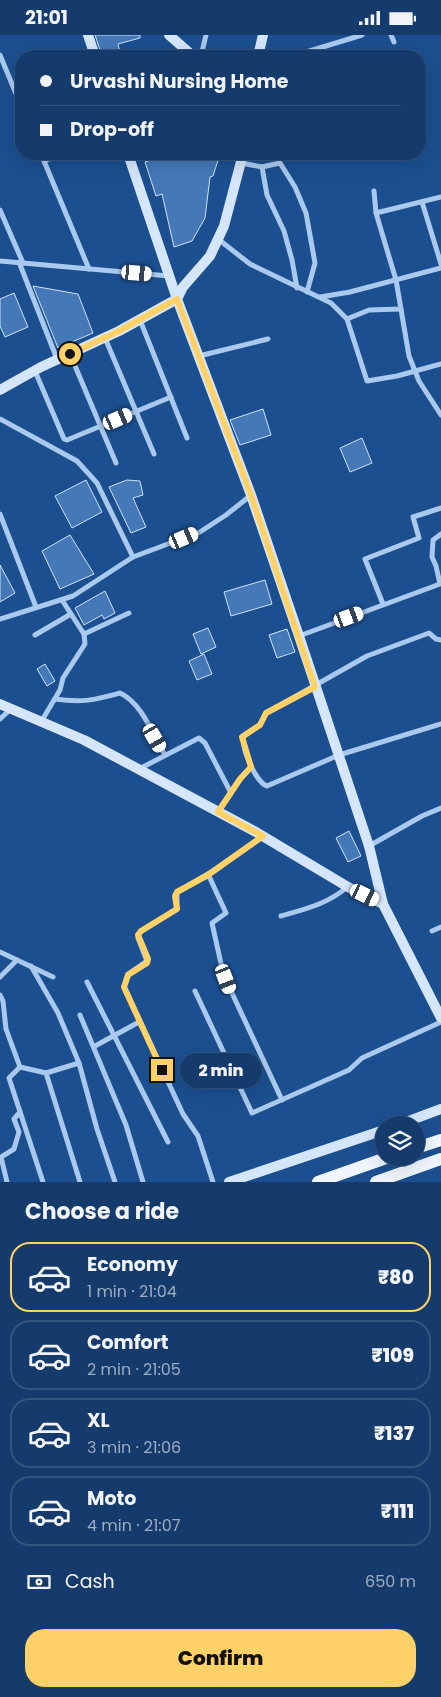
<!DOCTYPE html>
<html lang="en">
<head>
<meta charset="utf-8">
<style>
  :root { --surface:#143b6b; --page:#214673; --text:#f1f3f6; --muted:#9dadc1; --line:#33557e; --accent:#ffd166 }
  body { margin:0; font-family:Poppins,sans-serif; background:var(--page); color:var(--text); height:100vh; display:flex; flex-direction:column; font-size:19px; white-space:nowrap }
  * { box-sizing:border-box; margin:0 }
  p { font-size:16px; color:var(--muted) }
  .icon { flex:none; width:28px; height:28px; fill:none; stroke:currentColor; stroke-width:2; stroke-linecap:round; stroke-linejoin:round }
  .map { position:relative; height:1147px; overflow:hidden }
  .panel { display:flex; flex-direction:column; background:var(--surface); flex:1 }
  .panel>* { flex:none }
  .hud { position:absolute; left:15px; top:15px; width:411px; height:110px; border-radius:20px; box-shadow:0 5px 20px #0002,0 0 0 1px var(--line); display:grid; align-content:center; height:110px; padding:0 25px; background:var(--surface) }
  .buttons { position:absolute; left:375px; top:1081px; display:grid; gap:10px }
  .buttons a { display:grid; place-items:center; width:50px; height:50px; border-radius:50%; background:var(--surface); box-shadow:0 5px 20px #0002,0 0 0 1px var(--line); font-size:25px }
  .end { position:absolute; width:22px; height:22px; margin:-11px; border:6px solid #ffd166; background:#111; box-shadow:0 0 0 2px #111 }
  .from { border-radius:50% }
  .bubble { position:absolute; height:35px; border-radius:18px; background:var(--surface); box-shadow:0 5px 20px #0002,0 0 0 1px var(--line); font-size:16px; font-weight:800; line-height:35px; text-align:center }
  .car { position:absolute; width:15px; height:30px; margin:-15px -8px; border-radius:6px; box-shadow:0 0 4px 1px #0007; background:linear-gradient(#fff 24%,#345 0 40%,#fff 0 76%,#345 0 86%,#fff 0) }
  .hud b { display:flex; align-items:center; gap:18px; height:48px; font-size:19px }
  .hud b+b { border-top:1px solid var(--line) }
  .hud i { width:12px; height:12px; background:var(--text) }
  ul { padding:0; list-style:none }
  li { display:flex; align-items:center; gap:15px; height:70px; margin:0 10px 8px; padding:0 15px; border:2px solid var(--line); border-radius:20px }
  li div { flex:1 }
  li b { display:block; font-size:19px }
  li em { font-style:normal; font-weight:800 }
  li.current { border-color:var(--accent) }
  li>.icon { width:45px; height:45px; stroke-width:1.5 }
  h2 { padding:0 25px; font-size:22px; line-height:60px }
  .pay { display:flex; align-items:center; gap:12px; height:55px; padding:0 25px; font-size:19px }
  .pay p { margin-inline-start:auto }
  .primary-button { display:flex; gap:10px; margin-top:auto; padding:10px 25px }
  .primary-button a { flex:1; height:58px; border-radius:20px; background:var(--accent); color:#111; font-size:20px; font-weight:800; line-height:58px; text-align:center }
  .status { display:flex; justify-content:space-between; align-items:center; height:35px; padding:0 25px; background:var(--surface); direction:ltr }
  .status svg { height:14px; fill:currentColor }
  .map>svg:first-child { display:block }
</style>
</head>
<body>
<div class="status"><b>21:01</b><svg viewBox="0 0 49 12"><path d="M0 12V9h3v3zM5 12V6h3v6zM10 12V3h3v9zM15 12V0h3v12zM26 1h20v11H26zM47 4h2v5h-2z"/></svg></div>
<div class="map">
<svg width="441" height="1147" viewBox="0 0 441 1147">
  <rect width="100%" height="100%" fill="#1b4f8f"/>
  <g fill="#4478b7" stroke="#cfe3fa">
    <polygon points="95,0 140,0 140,3 118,9 121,21 102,21"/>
    <polygon points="167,119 220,119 213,141 210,142 205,183 192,206 174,212 162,159 156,161 145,127"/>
    <polygon points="33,251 78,259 93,298 58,313"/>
    <polygon points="14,258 28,292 5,302 0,291 0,264"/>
    <polygon points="263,374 271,400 240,410 230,385"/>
    <polygon points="362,403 372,428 350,437 340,413"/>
    <polygon points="86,445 102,477 72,493 55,461"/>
    <polygon points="127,445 140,446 143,460 133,463 146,492 131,498 109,452"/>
    <polygon points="70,500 94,539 60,554 42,516"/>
    <polygon points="0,530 15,558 0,567"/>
    <polygon points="265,545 272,569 231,581 224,557"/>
    <polygon points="105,556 115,578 104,584 102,580 84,590 75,573"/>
    <polygon points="208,593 216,612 201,619 193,599"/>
    <polygon points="287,594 295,617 277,623 269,600"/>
    <polygon points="204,619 212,639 197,645 189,626"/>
    <polygon points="45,629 55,646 47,651 37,634"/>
    <polygon points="349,796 361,821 348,827 336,803"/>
  </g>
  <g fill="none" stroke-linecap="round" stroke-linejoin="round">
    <g stroke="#a9c9ee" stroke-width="5">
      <polyline points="391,0 394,7"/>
      <polyline points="0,20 21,71"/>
      <polyline points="201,21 206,0"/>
      <polyline points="293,21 362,0"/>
      <polyline points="41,119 44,126"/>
      <polyline points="61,119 44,126 89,234"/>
      <polyline points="241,128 262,132 280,128 295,152 306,178 315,228 307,257"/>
      <polyline points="262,132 267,160 284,196 292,225 297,253"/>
      <polyline points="374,156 376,178"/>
      <polyline points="441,162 376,178 396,245 409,321 419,346 441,380"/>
      <polyline points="422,167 441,229"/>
      <polyline points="0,175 23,228"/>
      <polyline points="218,204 250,229 331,268 347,284 367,346 397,341 441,329"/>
      <polyline points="0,226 169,241"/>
      <polyline points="19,227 57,324"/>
      <polyline points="320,262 350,257 441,233"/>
      <polyline points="347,284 369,275 401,274"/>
      <polyline points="140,285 187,403"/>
      <polyline points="105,303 154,419"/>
      <polyline points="70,319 116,428"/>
      <polyline points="199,321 268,304"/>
      <polyline points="35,336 64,404 67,405 171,362"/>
      <polyline points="0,384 77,426 97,448 133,522 73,561 0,584"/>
      <polyline points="0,479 36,572"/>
      <polyline points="133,522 200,497 226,480 250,461"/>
      <polyline points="383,569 365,524 419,503 413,482 441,473"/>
      <polyline points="84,599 129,578"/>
      <polyline points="35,600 71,579"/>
      <polyline points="299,601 440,549 436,531 432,522 433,505 441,499"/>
      <path d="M 441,605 L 436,604 L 429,598 L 367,621 L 266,678 L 260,690 L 244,700 C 240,711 256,748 267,751 L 339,720 L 441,689"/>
      <path d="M 55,664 C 83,668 94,665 120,658 C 142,668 153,700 165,720"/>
      <polyline points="0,684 11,674"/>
      <polyline points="41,687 60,655 63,643 85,609 84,599 62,565"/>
      <polyline points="139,734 199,703 205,708 231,758"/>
      <polyline points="218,777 240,744 251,732"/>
      <polyline points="369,811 422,781 441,773"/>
      <polyline points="208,839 226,878 212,888 222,933 231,956 282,1065"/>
      <path d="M 281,881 C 305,874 328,869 347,852"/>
      <polyline points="432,896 441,892"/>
      <polyline points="0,917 53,942"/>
      <polyline points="31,931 58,978 79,1028 97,1094 115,1147"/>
      <polyline points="0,942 17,925"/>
      <polyline points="87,947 168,1107"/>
      <polyline points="195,956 252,1078 349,1035 362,1023 441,987"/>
      <polyline points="0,960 3,966 6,994 20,1032"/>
      <polyline points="80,980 126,1090 143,1147"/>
      <polyline points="95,1011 139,987"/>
      <polyline points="79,1028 46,1038 80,1147"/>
      <polyline points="7,1147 1,1122 14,1114 19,1097 14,1084 20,1077"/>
      <polyline points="43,1147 9,1043 20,1032 46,1038"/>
      <polyline points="213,1147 198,1101 183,1079 124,952 128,939 147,926 138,903 139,898 177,874 177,857 208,839 263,802"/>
    </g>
    <g stroke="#d6e6fa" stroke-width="10">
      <polyline points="88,0 95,21"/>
      <polyline points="169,0 193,21"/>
      <polyline points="258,21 263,0"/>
      <polyline points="128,119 177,264 251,460 299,601 369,811 383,869"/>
      <polyline points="0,355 41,332 119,296 177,264 183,252 210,221 218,204 224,191 243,119"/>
      <polyline points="0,669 84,705 256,797 348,852 383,869 441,983"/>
      <polyline points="398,1090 441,1074"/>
      <polyline points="229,1147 384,1095"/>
    </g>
    <g stroke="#f0f6ff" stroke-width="12">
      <polyline points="416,1113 441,1105"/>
      <polyline points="318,1147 389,1122"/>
      <polyline points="376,1147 441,1124"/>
    </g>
  </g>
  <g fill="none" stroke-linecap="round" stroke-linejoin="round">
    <polyline stroke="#ffd166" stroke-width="6" points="70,319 119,296 177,264 251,460 315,652 266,678 260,690 242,702 251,732 240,744 218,777 263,801 208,840 177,857 175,861 177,874 141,896 138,900 148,924 147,928 128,940 124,952 162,1035"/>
  </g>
</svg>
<div class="buttons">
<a><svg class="icon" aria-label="layers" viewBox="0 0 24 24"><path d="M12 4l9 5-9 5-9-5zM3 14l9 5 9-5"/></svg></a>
</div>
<i class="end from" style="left:70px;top:319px"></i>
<i class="end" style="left:162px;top:1035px"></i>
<div class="bubble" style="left:180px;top:1018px;width:82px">2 min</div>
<i class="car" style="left:137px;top:238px;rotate:95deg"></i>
<i class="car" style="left:118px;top:384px;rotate:67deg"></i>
<i class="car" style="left:184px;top:503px;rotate:67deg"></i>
<i class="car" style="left:349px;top:582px;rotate:70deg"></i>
<i class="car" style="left:155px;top:703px;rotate:150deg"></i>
<i class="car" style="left:365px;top:860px;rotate:116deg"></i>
<i class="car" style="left:226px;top:944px;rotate:159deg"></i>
<div class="hud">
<b><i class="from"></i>Urvashi Nursing Home</b>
<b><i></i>Drop-off</b>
</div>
</div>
<section class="panel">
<h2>Choose a ride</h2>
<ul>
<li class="current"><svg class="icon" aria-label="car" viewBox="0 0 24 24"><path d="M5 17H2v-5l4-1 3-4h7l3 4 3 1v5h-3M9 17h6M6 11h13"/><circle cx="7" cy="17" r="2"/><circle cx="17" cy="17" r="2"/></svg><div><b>Economy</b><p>1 min · 21:04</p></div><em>₹80</em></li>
<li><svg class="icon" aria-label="car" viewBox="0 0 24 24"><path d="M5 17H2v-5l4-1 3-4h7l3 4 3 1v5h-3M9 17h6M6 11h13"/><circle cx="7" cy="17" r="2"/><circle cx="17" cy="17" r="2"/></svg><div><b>Comfort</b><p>2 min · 21:05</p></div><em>₹109</em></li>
<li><svg class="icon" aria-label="car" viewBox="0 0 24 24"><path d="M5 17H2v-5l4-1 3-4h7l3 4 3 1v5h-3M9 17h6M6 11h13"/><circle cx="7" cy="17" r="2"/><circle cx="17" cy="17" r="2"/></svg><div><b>XL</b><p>3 min · 21:06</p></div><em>₹137</em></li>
<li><svg class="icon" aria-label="car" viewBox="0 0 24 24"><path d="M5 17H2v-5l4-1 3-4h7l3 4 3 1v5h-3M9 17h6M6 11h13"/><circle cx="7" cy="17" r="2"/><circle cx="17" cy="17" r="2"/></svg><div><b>Moto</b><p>4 min · 21:07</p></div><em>₹111</em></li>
</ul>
<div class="pay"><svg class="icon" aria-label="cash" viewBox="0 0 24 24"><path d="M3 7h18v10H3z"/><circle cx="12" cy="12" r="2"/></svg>Cash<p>650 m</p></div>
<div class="primary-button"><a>Confirm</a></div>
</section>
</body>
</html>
